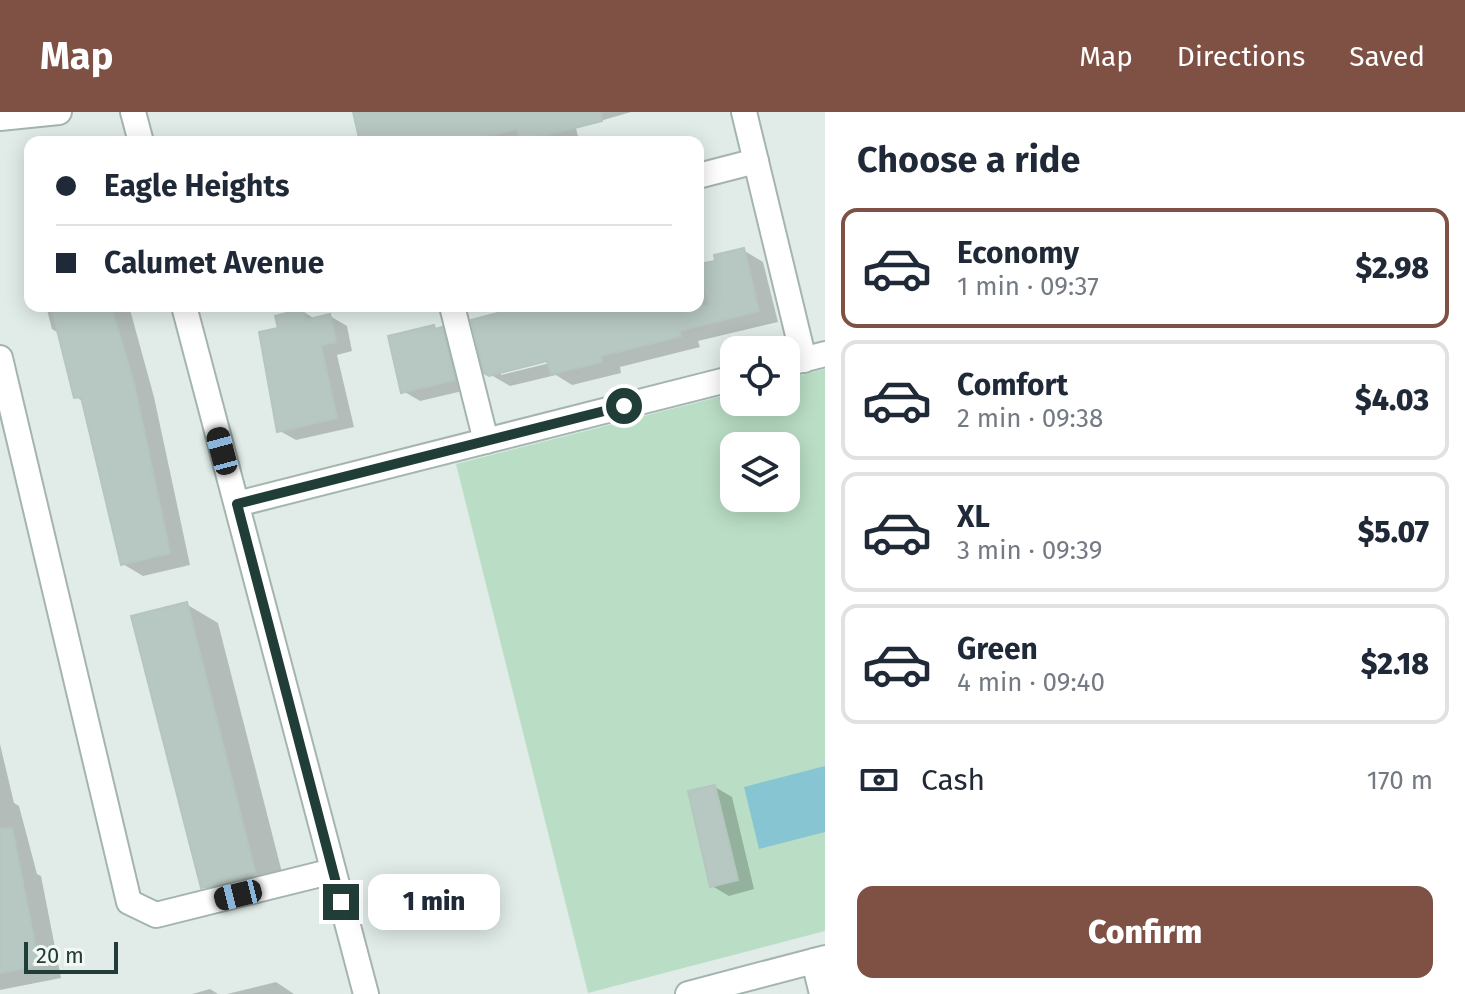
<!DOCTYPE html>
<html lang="en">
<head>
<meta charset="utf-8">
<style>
  :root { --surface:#fff; --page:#f6f6f7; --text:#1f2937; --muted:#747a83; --line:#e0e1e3; --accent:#7f5145 }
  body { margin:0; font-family:"Fira Sans",sans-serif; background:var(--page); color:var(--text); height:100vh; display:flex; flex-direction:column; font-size:30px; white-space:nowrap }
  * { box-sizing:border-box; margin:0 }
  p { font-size:26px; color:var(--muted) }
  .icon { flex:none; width:44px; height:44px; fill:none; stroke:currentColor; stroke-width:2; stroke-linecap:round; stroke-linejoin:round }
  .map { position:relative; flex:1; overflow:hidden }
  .side { display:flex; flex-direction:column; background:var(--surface); width:640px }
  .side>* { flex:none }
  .hud { position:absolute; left:24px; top:24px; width:680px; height:176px; border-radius:16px; box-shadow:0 4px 20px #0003; display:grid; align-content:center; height:176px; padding:0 32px; background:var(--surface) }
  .tools { position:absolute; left:720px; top:224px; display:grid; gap:16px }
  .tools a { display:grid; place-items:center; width:80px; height:80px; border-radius:16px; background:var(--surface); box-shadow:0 4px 20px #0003; font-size:40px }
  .scale { position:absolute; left:24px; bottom:20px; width:94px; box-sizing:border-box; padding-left:8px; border:4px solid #213d37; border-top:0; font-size:22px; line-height:28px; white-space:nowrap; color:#213d37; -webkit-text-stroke:6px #f2f9f5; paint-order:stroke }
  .end { position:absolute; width:36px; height:36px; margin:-18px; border:10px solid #213d37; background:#fff; box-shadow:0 0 0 4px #fff }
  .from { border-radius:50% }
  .bubble { position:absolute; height:56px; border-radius:16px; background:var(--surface); box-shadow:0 4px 20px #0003; font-size:26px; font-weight:800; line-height:56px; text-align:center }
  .car { position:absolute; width:24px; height:48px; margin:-24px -12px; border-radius:10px; box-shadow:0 0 6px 2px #0007; background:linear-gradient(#222 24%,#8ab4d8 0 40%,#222 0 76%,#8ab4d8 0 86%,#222 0) }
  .hud b { display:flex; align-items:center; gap:28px; height:76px; font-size:30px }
  .hud b+b { border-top:2px solid var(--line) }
  .hud i { width:20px; height:20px; background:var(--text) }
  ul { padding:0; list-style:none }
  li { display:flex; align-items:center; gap:24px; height:120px; margin:0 16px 12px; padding:0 16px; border:4px solid var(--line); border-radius:16px }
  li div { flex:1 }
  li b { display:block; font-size:30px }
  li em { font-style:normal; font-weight:800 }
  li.current { border-color:var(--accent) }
  li>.icon { width:72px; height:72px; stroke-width:1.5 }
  h2 { padding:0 32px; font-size:36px; line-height:96px }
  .pay { display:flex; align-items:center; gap:20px; height:88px; padding:0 32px; font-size:30px }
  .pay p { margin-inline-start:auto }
  .action { display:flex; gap:16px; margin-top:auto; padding:16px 32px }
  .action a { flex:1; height:92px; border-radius:16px; background:var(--accent); color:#fff; font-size:32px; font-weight:800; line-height:92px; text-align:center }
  header { display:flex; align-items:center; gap:48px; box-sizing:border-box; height:112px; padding:0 40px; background:var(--accent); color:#fff }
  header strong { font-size:38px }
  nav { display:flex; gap:44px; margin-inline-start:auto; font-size:28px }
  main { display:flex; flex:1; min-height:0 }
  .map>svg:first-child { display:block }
</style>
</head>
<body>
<header>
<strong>Map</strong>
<nav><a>Map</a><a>Directions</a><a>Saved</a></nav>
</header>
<main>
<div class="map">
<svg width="825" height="882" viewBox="0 0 825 882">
  <rect width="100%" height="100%" fill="#e1ece8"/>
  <path fill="#badec5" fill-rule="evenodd" d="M 825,257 L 825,819 L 588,881 L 456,352 L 734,281 L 734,290 L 786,290 L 786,267 ZM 734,334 L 786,334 L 786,386 L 734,386 Z"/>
  <polygon fill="#88c5d3" points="825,654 825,720 759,737 744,675"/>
  <g fill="#0003" fill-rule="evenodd">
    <polygon points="355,0 631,0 576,16 579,29 573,30 362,30"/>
    <polygon points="250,25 258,30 229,30"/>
    <path d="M 743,138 L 763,150 L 778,210 L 698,229 L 700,235 L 620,255 L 621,261 L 572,273 L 556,263 L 510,274 L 486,260 L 534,194 L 698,194 L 698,155 ZM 557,245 L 558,249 L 501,263 L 501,259 Z"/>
    <polygon points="46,194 129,194 154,285 190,453 143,464 123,452 84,290 76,285 60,222 52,217"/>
    <polygon points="302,199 317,208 330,204 347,214 352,239 337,243 354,315 296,328 278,318 281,217"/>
    <polygon points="434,215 459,227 471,277 420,289 403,279"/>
    <polygon points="186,492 218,511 287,780 234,793 203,775"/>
    <polygon points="0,632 14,691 19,694 37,762 41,764 61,866 0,878"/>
    <polygon points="715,675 732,685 754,777 729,784 712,774"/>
    <polygon points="276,870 294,882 227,882"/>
    <polygon points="210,877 218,882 192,882"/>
  </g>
  <g fill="#b7c7c1" stroke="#b4c6bf" stroke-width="2">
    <polygon points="353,0 601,0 602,9 520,30 517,17 463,30 360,30"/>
    <polygon points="744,136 759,199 679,219 681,224 601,244 602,250 551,262 547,249 489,264 484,261 471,208 525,194 709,194 699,152 715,149 714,143"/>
    <polygon points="51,194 111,194 134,271 170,441 121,453 81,285 74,286"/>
    <polygon points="303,197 305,208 330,202 336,230 321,233 337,306 277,320 259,220 278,216 275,204"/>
    <polygon points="434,213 435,217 442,215 455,268 401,281 388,224"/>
    <polygon points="187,490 256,763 201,776 131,504"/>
    <polygon points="715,673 738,768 710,775 688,679"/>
    <polygon points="12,716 39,853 0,861 0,717"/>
  </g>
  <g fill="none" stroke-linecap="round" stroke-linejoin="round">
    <defs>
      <g id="minor">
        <polyline points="133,0 141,30"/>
        <polyline points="744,0 804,248"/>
        <polyline points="0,6 59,0"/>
        <polyline points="698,64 756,49"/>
        <polyline points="184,194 366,882"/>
        <polyline points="452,194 486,329"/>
        <polyline points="0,246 129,790 156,803 333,759"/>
        <polyline points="786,252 825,242"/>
        <polyline points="237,392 734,266"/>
        <polyline points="814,849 822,882"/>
        <polyline points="688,882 825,846"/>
      </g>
    </defs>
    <use href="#minor" stroke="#a4b4af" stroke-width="28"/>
    <use href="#minor" stroke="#fff" stroke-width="24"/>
  </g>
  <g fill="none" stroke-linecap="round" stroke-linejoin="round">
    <polyline stroke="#213d37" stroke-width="10" points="341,790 237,392 624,294"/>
  </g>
</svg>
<div class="tools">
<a><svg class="icon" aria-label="locate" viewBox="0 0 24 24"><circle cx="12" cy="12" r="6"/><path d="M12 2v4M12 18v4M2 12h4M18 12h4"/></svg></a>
<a><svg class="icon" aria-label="layers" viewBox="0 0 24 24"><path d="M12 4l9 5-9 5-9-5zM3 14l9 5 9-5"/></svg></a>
</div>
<div class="scale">20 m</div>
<i class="end from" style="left:624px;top:294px"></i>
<i class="end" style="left:341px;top:790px"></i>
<div class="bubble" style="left:368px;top:762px;width:132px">1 min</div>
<i class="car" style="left:222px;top:339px;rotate:345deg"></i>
<i class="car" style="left:238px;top:783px;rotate:256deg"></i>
<div class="hud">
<b><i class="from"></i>Eagle Heights</b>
<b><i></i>Calumet Avenue</b>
</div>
</div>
<section class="side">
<h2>Choose a ride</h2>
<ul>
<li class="current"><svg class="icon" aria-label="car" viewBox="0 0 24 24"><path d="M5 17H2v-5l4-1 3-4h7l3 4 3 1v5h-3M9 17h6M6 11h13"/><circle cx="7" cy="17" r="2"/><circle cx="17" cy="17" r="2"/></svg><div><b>Economy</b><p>1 min · 09:37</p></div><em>$2.98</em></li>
<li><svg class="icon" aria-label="car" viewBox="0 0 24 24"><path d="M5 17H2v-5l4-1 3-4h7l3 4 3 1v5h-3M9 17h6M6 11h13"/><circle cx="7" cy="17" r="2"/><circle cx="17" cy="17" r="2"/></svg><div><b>Comfort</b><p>2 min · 09:38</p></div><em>$4.03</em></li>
<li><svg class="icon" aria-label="car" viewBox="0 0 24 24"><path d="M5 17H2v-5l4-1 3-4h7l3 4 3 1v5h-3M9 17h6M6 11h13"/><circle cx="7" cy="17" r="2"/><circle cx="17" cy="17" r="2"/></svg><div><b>XL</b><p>3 min · 09:39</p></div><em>$5.07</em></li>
<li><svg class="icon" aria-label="car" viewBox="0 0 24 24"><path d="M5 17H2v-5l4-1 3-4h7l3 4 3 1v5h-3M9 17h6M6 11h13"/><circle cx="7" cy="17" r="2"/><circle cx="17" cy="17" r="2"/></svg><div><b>Green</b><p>4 min · 09:40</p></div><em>$2.18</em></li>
</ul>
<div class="pay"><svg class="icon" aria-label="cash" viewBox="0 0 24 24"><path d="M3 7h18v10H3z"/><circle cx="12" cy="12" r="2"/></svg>Cash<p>170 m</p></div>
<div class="action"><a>Confirm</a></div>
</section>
</main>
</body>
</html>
